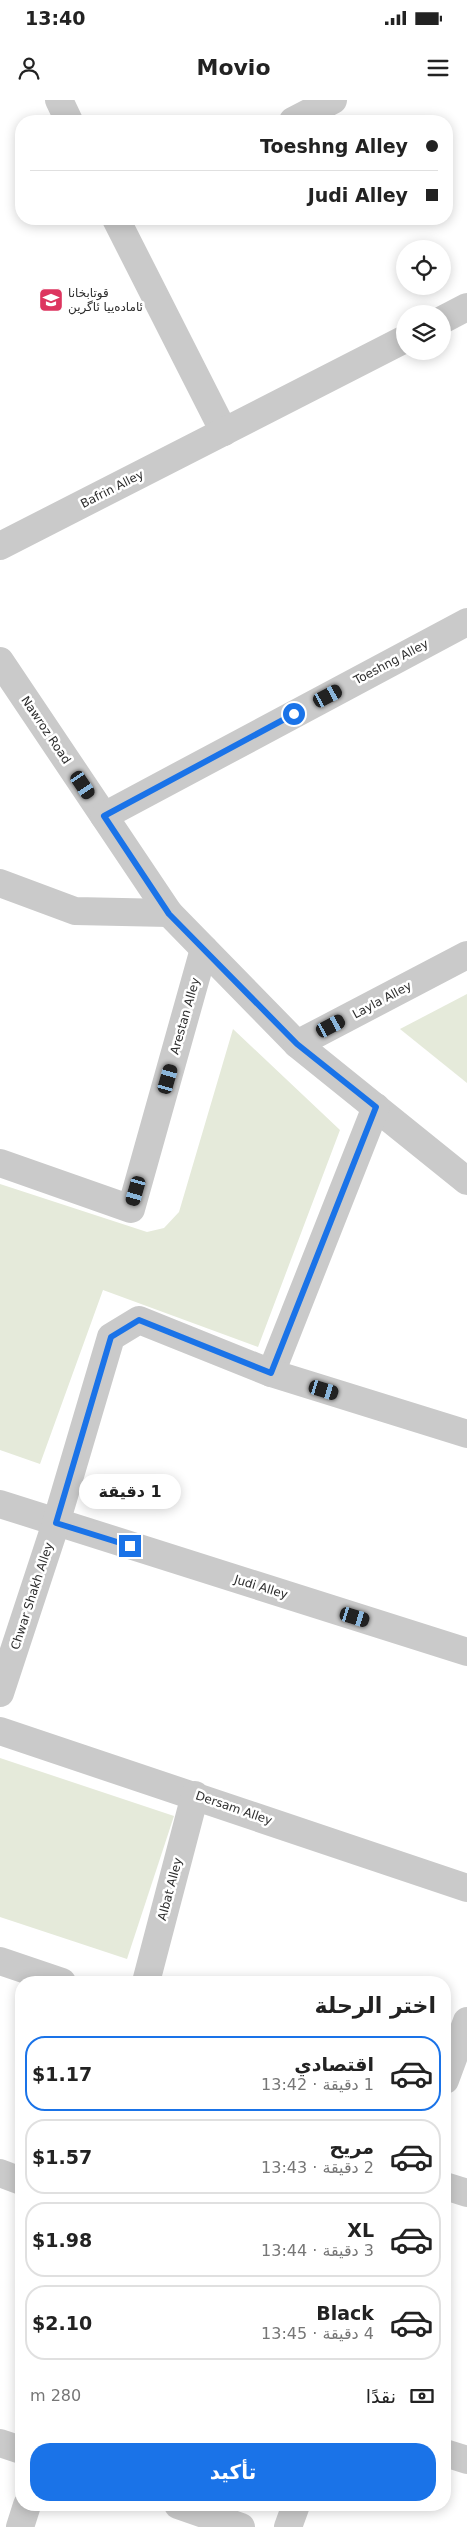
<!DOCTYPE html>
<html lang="ar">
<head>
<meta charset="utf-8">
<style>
  :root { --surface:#fff; --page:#f2f2f2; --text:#222; --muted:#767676; --line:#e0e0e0; --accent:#1a73e8 }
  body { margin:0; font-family:"DejaVu Sans",Vazirmatn,sans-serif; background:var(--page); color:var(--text); direction:rtl; height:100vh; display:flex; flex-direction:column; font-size:19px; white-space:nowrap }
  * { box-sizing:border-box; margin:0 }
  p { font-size:16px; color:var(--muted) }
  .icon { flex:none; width:28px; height:28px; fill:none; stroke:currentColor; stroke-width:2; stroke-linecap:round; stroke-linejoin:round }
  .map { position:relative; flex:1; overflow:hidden; direction:ltr }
  .panel { position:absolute; left:15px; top:1876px; width:436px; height:535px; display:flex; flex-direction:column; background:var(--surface); border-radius:20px; box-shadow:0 2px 12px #0003; direction:rtl }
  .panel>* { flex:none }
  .guide { position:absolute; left:15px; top:15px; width:438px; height:110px; border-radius:20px; box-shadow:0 2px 12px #0003; direction:rtl; display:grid; align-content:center; height:110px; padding:0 15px; background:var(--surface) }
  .fabs { position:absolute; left:396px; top:140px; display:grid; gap:10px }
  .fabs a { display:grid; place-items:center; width:55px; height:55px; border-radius:50%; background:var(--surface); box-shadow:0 2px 12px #0003; font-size:25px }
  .end { position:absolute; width:22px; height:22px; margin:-11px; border:6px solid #1a73e8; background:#fff; box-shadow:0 0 0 2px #fff }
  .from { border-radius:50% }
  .bubble { position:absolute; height:35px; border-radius:18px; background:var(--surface); box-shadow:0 2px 12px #0003; font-size:16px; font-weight:600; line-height:35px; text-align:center; direction:rtl }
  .car { position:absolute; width:15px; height:30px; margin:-15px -8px; border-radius:6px; box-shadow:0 0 4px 1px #0007; background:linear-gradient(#222 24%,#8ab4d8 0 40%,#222 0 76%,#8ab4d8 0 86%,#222 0) }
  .guide b { display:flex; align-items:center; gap:18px; height:48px; font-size:19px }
  .guide b+b { border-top:1px solid var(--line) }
  .guide i { width:12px; height:12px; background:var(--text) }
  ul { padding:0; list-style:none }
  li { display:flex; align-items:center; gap:15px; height:75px; margin:0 10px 8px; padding:0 5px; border:2px solid var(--line); border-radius:20px }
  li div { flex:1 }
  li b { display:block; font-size:19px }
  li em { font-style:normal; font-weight:600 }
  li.active { border-color:var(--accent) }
  li>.icon { width:45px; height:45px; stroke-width:1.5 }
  h2 { padding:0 15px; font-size:22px; line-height:60px }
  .pay { display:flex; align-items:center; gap:12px; height:55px; padding:0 15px; font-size:19px }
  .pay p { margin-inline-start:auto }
  .action { display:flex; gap:10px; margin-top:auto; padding:10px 15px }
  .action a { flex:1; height:58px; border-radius:20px; background:var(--accent); color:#fff; font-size:20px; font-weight:600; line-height:58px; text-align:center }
  .status { display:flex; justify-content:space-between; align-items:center; height:35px; padding:0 25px; background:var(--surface); direction:ltr }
  .status svg { height:14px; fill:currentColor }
  header { display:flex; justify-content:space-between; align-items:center; height:65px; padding:0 15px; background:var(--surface); font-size:22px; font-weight:600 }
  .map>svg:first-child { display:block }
</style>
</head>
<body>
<div class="status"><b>13:40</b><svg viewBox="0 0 49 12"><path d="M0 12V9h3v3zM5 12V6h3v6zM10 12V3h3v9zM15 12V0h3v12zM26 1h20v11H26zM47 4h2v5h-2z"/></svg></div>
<header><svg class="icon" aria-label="menu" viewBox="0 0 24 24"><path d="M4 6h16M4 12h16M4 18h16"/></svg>Movio<svg class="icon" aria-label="person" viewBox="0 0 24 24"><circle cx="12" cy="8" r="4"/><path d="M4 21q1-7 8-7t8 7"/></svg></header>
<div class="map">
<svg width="467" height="2427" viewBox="0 0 467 2427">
  <rect width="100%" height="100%" fill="#fff"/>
  <g fill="#e5eada">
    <polygon points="467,894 467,983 400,929"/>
    <polygon points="233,929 340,1030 258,1247 103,1190 40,1364 0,1350 0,1084 147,1132 164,1128 179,1112"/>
    <polygon points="0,1658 174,1716 127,1859 0,1817"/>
  </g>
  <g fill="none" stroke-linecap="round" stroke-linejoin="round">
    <g stroke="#cacaca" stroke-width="28">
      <polyline points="59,0 69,21"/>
      <polyline points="293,21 333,0"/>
      <polyline points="116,119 224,332"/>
      <polyline points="442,220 467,207"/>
      <polyline points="0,446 405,239"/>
      <polyline points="0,561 169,813 297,944 467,1081"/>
      <polyline points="104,716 467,522"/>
      <polyline points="0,783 75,811 169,813"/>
      <polyline points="297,944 467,855"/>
      <polyline points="0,1063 131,1109 204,849"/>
      <polyline points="271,1273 376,1007"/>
      <polyline points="0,1404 467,1552"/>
      <polyline points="0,1593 56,1423 111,1237 139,1220 271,1273 467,1334"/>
      <polyline points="0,1631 467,1788"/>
      <polyline points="0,1861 62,1882"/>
      <polyline points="146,1882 195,1695"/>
      <polyline points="445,1980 467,1921"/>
      <polyline points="0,2073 21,2081"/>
      <polyline points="445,2086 467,2093"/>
      <polyline points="0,2343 21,2350"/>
      <polyline points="445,2353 467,2360"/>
      <polyline points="178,2405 241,2427"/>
      <polyline points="20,2427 27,2405"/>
      <polyline points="288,2427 296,2405"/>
    </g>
  </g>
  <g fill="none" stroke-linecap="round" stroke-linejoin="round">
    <polyline stroke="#1a73e8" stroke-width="6" points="130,1446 56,1423 111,1237 139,1220 271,1273 376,1007 297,944 169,814 104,716 294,614"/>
  </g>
  <defs>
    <symbol id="school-square" viewBox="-11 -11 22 22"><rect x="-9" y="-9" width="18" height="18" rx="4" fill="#dd355f" stroke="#fff"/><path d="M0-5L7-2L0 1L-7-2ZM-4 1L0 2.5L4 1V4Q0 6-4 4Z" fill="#fff"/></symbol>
  </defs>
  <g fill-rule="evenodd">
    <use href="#school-square" x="37" y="186" width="28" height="28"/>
  </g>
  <g text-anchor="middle" stroke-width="5" stroke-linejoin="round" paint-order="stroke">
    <g font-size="12" fill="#2d2d2d" stroke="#fff" text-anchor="start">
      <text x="68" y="197">قوتابخانا<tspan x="68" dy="14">ئامادەییا ئاگرین</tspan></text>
    </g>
    <g font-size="12" fill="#2d2d2d" stroke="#fff">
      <text transform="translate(112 389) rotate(-27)" y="4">Bafrin Alley</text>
      <text transform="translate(391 562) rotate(-28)" y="4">Toeshng Alley</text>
      <text transform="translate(46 630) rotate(56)" y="4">Nawroz Road</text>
      <text transform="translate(382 900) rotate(-28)" y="4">Layla Alley</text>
      <text transform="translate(185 916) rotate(-74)" y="4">Arestan Alley</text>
      <text transform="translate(261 1487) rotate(17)" y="4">Judi Alley</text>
      <text transform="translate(32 1496) rotate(-72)" y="4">Chwar Shakh Alley</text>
      <text transform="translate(234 1708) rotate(19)" y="4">Dersam Alley</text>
      <text transform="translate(170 1789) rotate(-75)" y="4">Albat Alley</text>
    </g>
  </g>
</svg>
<div class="fabs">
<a><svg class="icon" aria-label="locate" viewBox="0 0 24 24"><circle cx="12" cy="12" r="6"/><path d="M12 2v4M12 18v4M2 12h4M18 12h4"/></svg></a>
<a><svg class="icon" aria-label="layers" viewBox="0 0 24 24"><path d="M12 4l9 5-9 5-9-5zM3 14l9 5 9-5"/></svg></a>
</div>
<i class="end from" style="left:294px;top:614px"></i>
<i class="end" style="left:130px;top:1446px"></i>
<div class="bubble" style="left:79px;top:1374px;width:102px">1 دقيقة</div>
<i class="car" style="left:328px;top:596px;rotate:62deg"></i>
<i class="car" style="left:83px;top:685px;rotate:146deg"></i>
<i class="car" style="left:331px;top:926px;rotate:62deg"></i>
<i class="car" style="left:168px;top:979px;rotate:16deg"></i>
<i class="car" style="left:136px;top:1091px;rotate:196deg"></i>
<i class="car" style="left:324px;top:1290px;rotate:107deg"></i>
<i class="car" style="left:355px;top:1517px;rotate:107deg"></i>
<div class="guide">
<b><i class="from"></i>Toeshng Alley</b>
<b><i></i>Judi Alley</b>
</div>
<section class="panel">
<h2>اختر الرحلة</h2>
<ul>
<li class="active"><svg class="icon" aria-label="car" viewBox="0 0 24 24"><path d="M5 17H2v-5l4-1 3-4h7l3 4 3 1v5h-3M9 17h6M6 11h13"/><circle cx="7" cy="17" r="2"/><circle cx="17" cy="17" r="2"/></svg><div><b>اقتصادي</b><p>1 دقيقة · 13:42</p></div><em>$1.17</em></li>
<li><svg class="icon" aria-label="car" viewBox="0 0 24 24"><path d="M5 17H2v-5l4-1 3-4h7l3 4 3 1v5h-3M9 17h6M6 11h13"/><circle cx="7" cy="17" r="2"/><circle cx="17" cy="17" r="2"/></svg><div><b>مريح</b><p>2 دقيقة · 13:43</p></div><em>$1.57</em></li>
<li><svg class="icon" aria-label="car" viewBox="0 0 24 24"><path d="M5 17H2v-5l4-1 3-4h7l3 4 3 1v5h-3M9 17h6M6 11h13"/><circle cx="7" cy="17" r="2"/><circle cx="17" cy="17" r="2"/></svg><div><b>XL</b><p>3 دقيقة · 13:44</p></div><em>$1.98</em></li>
<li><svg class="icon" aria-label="car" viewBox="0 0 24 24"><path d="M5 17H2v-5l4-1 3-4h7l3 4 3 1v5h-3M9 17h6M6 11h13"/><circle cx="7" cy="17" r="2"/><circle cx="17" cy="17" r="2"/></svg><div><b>Black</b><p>4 دقيقة · 13:45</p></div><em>$2.10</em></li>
</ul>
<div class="pay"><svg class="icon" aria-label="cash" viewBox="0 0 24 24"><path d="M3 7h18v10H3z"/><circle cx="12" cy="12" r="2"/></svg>نقدًا<p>280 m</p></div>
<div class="action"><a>تأكيد</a></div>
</section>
</div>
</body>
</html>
